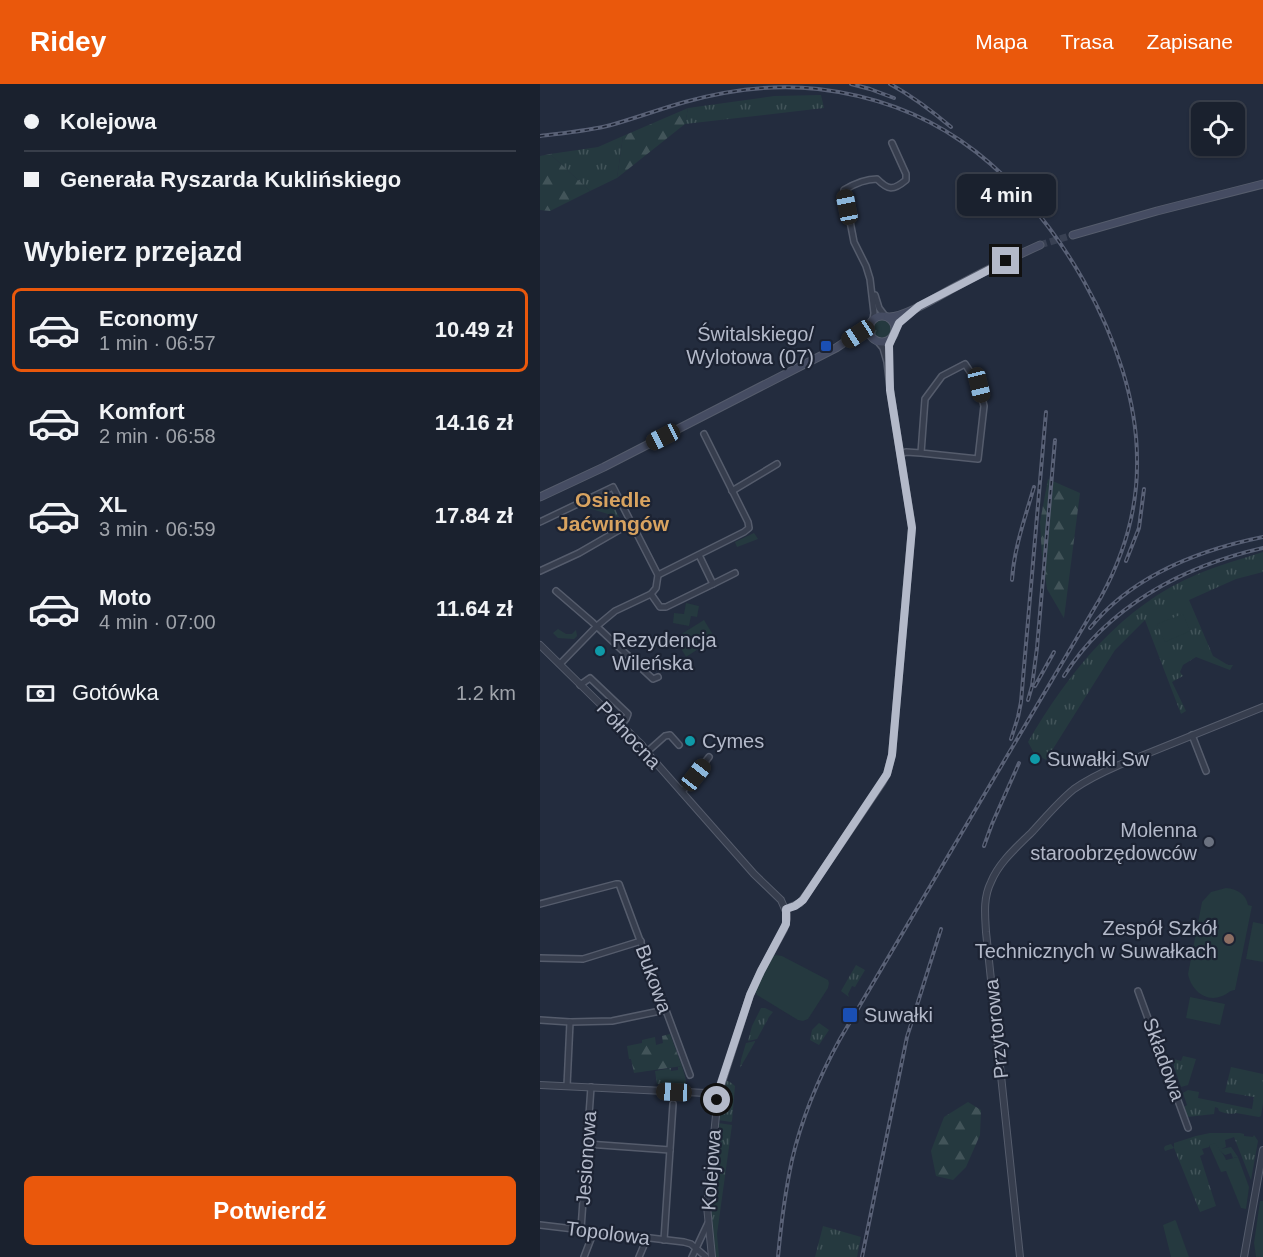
<!DOCTYPE html>
<html lang="pl">
<head>
<meta charset="utf-8">
<style>
  :root { --surface:#1a212e; --page:#232936; --text:#f1f3f6; --muted:#9fa3aa; --line:#383e4a; --accent:#ea580c }
  body { margin:0; font-family:Arial,sans-serif; background:var(--page); color:var(--text); height:100vh; display:flex; flex-direction:column; font-size:22px; white-space:nowrap }
  * { box-sizing:border-box; margin:0 }
  p { font-size:20px; color:var(--muted) }
  .icon { flex:none; width:33px; height:33px; fill:none; stroke:currentColor; stroke-width:2; stroke-linecap:round; stroke-linejoin:round }
  .map { position:relative; flex:1; overflow:hidden }
  .details { display:flex; flex-direction:column; background:var(--surface); width:540px }
  .details>* { flex:none }
  .hud { display:grid; align-content:center; height:132px; padding:0 24px; background:var(--surface) }
  .buttons { position:absolute; left:651px; top:18px; display:grid; gap:12px }
  .buttons a { display:grid; place-items:center; width:54px; height:54px; border-radius:9px; background:var(--surface); box-shadow:0 2px 4px #0004,0 0 0 2px var(--line); font-size:30px }
  .end { position:absolute; width:27px; height:27px; margin:-14px; border:8px solid #b3b9c9; background:#111; box-shadow:0 0 0 3px #111 }
  .from { border-radius:50% }
  .bubble { position:absolute; height:42px; border-radius:9px; background:var(--surface); box-shadow:0 2px 4px #0004,0 0 0 2px var(--line); font-size:20px; font-weight:700; line-height:42px; text-align:center }
  .car { position:absolute; width:18px; height:36px; margin:-18px -9px; border-radius:8px; box-shadow:0 0 4px 2px #0007; background:linear-gradient(#222 24%,#8ab4d8 0 40%,#222 0 76%,#8ab4d8 0 86%,#222 0) }
  .hud b { display:flex; align-items:center; gap:21px; height:57px; font-size:22px }
  .hud b+b { border-top:2px solid var(--line) }
  .hud i { width:15px; height:15px; background:var(--text) }
  ul { padding:0; list-style:none }
  li { display:flex; align-items:center; gap:18px; height:84px; margin:0 12px 9px; padding:0 12px; border:3px solid transparent; border-radius:9px }
  li div { flex:1 }
  li b { display:block; font-size:22px }
  li em { font-style:normal; font-weight:700 }
  li.on { border-color:var(--accent) }
  li>.icon { width:54px; height:54px; stroke-width:1.5 }
  h2 { padding:0 24px; font-size:27px; line-height:72px }
  .pay { display:flex; align-items:center; gap:15px; height:66px; padding:0 24px; font-size:22px }
  .pay p { margin-inline-start:auto }
  .action { display:flex; gap:12px; margin-top:auto; padding:12px 24px }
  .action a { flex:1; height:69px; border-radius:9px; background:var(--accent); color:#fff; font-size:24px; font-weight:700; line-height:69px; text-align:center }
  header { display:flex; align-items:center; gap:36px; box-sizing:border-box; height:84px; padding:0 30px; background:var(--accent); color:#fff }
  header strong { font-size:28px }
  nav { display:flex; gap:33px; margin-inline-start:auto; font-size:21px }
  main { display:flex; flex:1; min-height:0 }
  .map>svg:first-child { display:block }
</style>
</head>
<body>
<header>
<strong>Ridey</strong>
<nav><a>Mapa</a><a>Trasa</a><a>Zapisane</a></nav>
</header>
<main>
<section class="details">
<div class="hud">
<b><i class="from"></i>Kolejowa</b>
<b><i></i>Generała Ryszarda Kuklińskiego</b>
</div>
<h2>Wybierz przejazd</h2>
<ul>
<li class="on"><svg class="icon" aria-label="car" viewBox="0 0 24 24"><path d="M5 17H2v-5l4-1 3-4h7l3 4 3 1v5h-3M9 17h6M6 11h13"/><circle cx="7" cy="17" r="2"/><circle cx="17" cy="17" r="2"/></svg><div><b>Economy</b><p>1 min · 06:57</p></div><em>10.49 zł</em></li>
<li><svg class="icon" aria-label="car" viewBox="0 0 24 24"><path d="M5 17H2v-5l4-1 3-4h7l3 4 3 1v5h-3M9 17h6M6 11h13"/><circle cx="7" cy="17" r="2"/><circle cx="17" cy="17" r="2"/></svg><div><b>Komfort</b><p>2 min · 06:58</p></div><em>14.16 zł</em></li>
<li><svg class="icon" aria-label="car" viewBox="0 0 24 24"><path d="M5 17H2v-5l4-1 3-4h7l3 4 3 1v5h-3M9 17h6M6 11h13"/><circle cx="7" cy="17" r="2"/><circle cx="17" cy="17" r="2"/></svg><div><b>XL</b><p>3 min · 06:59</p></div><em>17.84 zł</em></li>
<li><svg class="icon" aria-label="car" viewBox="0 0 24 24"><path d="M5 17H2v-5l4-1 3-4h7l3 4 3 1v5h-3M9 17h6M6 11h13"/><circle cx="7" cy="17" r="2"/><circle cx="17" cy="17" r="2"/></svg><div><b>Moto</b><p>4 min · 07:00</p></div><em>11.64 zł</em></li>
</ul>
<div class="pay"><svg class="icon" aria-label="cash" viewBox="0 0 24 24"><path d="M3 7h18v10H3z"/><circle cx="12" cy="12" r="2"/></svg>Gotówka<p>1.2 km</p></div>
<div class="action"><a>Potwierdź</a></div>
</section>
<div class="map">
<svg width="723" height="1173" viewBox="0 0 723 1173">
  <defs>
    <pattern id="grass-tufts" width="24" height="20" patternUnits="userSpaceOnUse" patternTransform="scale(1.5)"><rect width="24" height="20" fill="#25393f"/><path d="M3 7l-1-3M5 7V3M7 7l1-3M15 17l-1-3M17 17v-4M19 17l1-3" fill="none" stroke="#425459"/></pattern>
    <pattern id="forest-firs" width="22" height="20" patternUnits="userSpaceOnUse" patternTransform="scale(1.5)"><rect width="22" height="20" fill="#25393f"/><path d="M5 1l3.5 6h-7zM16 11l3.5 6h-7z" fill="#425459"/></pattern>
  </defs>
  <rect width="100%" height="100%" fill="#232c3e"/>
  <g fill="url(#grass-tufts)">
    <polygon points="281,11 284,24 145,40 148,24 234,12"/>
    <polygon points="83,52 77,94 50,107 10,70 58,63"/>
    <circle cx="342" cy="245" r="9"/>
    <polygon points="67,408 79,433 78,433 45,423 43,420"/>
    <polygon points="214,449 218,455 197,463 195,458"/>
    <path d="M 723,468 L 723,488 L 696,495 L 649,516 L 673,572 L 688,581 L 693,581 L 690,586 L 656,573 L 643,581 L 640,588 L 643,592 L 632,598 L 646,627 L 641,630 L 605,536 L 575,566 L 506,676 L 494,669 L 488,658 C 528,589 582,521 658,490 C 679,481 701,475 723,468 Z"/>
    <polygon points="18,545 26,550 32,550 36,546 37,552 34,555 18,554 13,549"/>
    <polygon points="316,881 325,886 315,903 312,902 308,910 309,913 301,907"/>
    <polygon points="221,924 225,924 233,928 229,933 217,955 208,957 212,942"/>
    <polygon points="279,939 289,946 279,961 270,956 272,946"/>
    <polygon points="215,957 215,958 200,984 201,976 206,959"/>
    <polygon points="643,972 656,975 648,1001 641,1003 634,982 634,975 641,977"/>
    <polygon points="142,982 146,996 145,1000 117,1000 115,987 131,984 131,987 138,986 138,983"/>
    <path d="M 691,983 L 723,990 L 723,1019 L 721,1032 L 719,1033 L 696,1029 C 692,1031 683,1029 679,1027 L 678,1024 L 675,1023 L 674,1030 L 647,1033 L 644,1023 L 647,1021 L 643,1009 L 648,1006 L 659,1008 L 658,1014 L 712,1025 L 714,1013 L 685,1008 Z"/>
    <polygon points="185,996 190,998 195,1002 192,1037 191,1038 178,1036 180,1014"/>
    <polygon points="178,1039 192,1041 177,1150 179,1173 175,1173 170,1125"/>
    <polygon points="670,1049 700,1049 704,1050 704,1052 713,1053 714,1051 718,1057 711,1096 694,1053 685,1056 686,1063 681,1065 691,1063 698,1073 693,1074 691,1069 685,1071 678,1065 669,1061 669,1063 662,1065 664,1070 660,1072 676,1122 660,1128 634,1064 625,1067 624,1064 625,1062 631,1060 634,1064 634,1059 656,1052"/>
    <polygon points="283,1142 321,1153 317,1173 275,1173"/>
  </g>
  <g fill="url(#forest-firs)">
    <polygon points="148,24 145,40 77,94 83,52"/>
    <polygon points="10,70 50,107 10,127 0,126 0,72"/>
    <polygon points="508,395 540,409 524,534 507,505 502,473 500,438"/>
    <polygon points="130,950 142,982 94,989 91,975 89,975 87,962 102,959 102,956 115,953 116,961 123,959 122,952"/>
    <polygon points="428,1018 441,1026 440,1051 426,1083 413,1096 396,1092 391,1067 404,1033"/>
  </g>
  <g fill="#25393f">
    <polygon points="146,519 159,522 157,533 151,532 149,542 133,539 134,529 144,530"/>
    <polygon points="643,530 650,547 625,558 617,540"/>
    <polygon points="164,536 175,554 146,573 135,554"/>
    <path d="M 686,804 C 697,805 706,810 708,821 L 712,822 L 695,906 C 690,906 688,910 682,912 C 666,919 651,906 648,890 L 662,818 L 671,808 Z"/>
    <polygon points="713,838 723,840 723,878 706,875"/>
    <polygon points="236,871 242,872 288,896 289,899 288,904 268,935 263,937 258,936 217,911 215,907 233,872"/>
    <polygon points="650,913 685,920 680,941 646,934"/>
    <path d="M 675,1059 C 678,1065 684,1069 686,1076 L 698,1073 L 709,1103 L 706,1125 L 701,1124 L 686,1087 L 681,1088 L 669,1061 Z"/>
    <polygon points="720,1117 723,1117 723,1173 716,1173 714,1159"/>
    <polygon points="635,1136 636,1137 649,1173 631,1173 623,1141"/>
  </g>
  <g fill="none" stroke-linecap="round" stroke-linejoin="round">
    <polyline stroke="#394153" stroke-width="7" stroke-dasharray="7 3.5" stroke-linecap="butt" points="500,161 533,151"/>
    <defs>
      <g id="minor">
        <polyline points="335,211 339,224 345,232"/>
        <path d="M 333,236 L 334,229 L 330,195 L 326,182 L 314,158 L 304,106 C 314,100 325,95 337,95 C 348,106 353,107 366,96 L 366,90 L 352,59"/>
        <polyline points="349,278 349,261 351,256"/>
        <polyline points="361,370 366,368 381,369 438,375 444,322 439,301 425,280 402,292 385,315 381,369"/>
        <polyline points="192,407 237,380"/>
        <polyline points="0,438 73,403 118,491 116,504 111,510 75,527 57,542 20,580"/>
        <polyline points="159,471 173,500 195,489"/>
        <polyline points="0,487 39,469 91,439"/>
        <polyline points="118,491 204,448 209,444 208,438 164,350"/>
        <polyline points="16,507 52,538 113,595 118,593"/>
        <polyline points="111,510 120,523 126,523 173,500"/>
        <polyline points="40,601 50,594 88,630 86,635 82,640"/>
        <polyline points="652,651 666,687"/>
        <polyline points="107,668 125,652 130,651 139,661"/>
        <polyline points="142,708 169,673"/>
        <polyline points="0,820 76,800 79,800 150,991"/>
        <polyline points="246,825 260,819 266,811 342,699 347,690 352,671 372,443 351,312 347,278 343,264 338,258"/>
        <polyline points="0,874 43,875 101,857"/>
        <polyline points="598,907 648,1044"/>
        <polyline points="0,936 30,938 72,937 125,926"/>
        <polyline points="27,1002 30,938"/>
        <polyline points="47,1060 130,1066"/>
        <polyline points="0,1141 144,1158 151,1160 166,1173"/>
        <polyline points="41,1145 51,1003"/>
        <polyline points="124,1156 133,1020"/>
        <polyline points="44,1173 54,1147"/>
        <polyline points="99,1173 107,1154"/>
        <polyline points="152,1173 168,1139"/>
      </g>
      <g id="tertiary">
        <polyline points="0,561 102,661 110,672 214,790 241,816 247,830 247,835 244,845 221,887 210,911 178,1011 167,1122 172,1173"/>
        <polyline points="0,1001 166,1009 178,1011"/>
        <path d="M 480,1173 L 446,848 C 445,831 443,814 451,798 C 459,778 477,763 492,748 C 505,734 518,718 534,705 C 548,695 563,688 579,681 L 723,623"/>
        <polyline points="704,1173 723,1066"/>
      </g>
      <g id="secondary">
        <polyline points="533,151 617,127 723,100"/>
        <circle cx="342" cy="245" r="13"/>
        <path d="M 348,233 C 364,234 400,211 415,203 C 443,188 471,174 500,161"/>
        <polyline points="0,413 64,383 296,264 330,241"/>
      </g>
    </defs>
    <use href="#minor" stroke="#555c6c" stroke-width="8"/>
    <use href="#tertiary" stroke="#555c6c" stroke-width="8"/>
    <use href="#secondary" stroke="#555c6c" stroke-width="9"/>
    <use href="#minor" stroke="#373e4e" stroke-width="5"/>
    <use href="#tertiary" stroke="#373e4e" stroke-width="6"/>
    <use href="#secondary" stroke="#454c62" stroke-width="7"/>
    <defs>
      <g id="rail">
        <polyline points="311,0 330,5 354,14"/>
        <path d="M 350,0 C 372,12 392,27 411,43"/>
        <path d="M 0,52 C 24,49 48,47 71,41 C 96,34 120,25 145,18 C 188,6 233,0 278,5 C 329,11 379,28 421,57 C 514,120 597,262 597,375 C 598,424 584,471 561,513 L 300,955 C 279,993 262,1033 252,1076 C 245,1108 241,1141 238,1173"/>
        <polyline points="586,477 599,444 604,405"/>
        <path d="M 472,496 C 474,464 485,434 494,403"/>
        <path d="M 550,544 C 592,492 659,466 723,453"/>
        <path d="M 524,592 C 568,522 644,482 723,464"/>
        <polyline points="495,602 514,568"/>
        <polyline points="488,616 492,602 497,564 515,356"/>
        <polyline points="471,655 478,633 481,618 506,328"/>
        <polyline points="444,762 452,740 479,679"/>
        <polyline points="322,1173 367,953 401,845"/>
      </g>
    </defs>
    <use href="#rail" stroke="#596176" stroke-width="4"/>
    <use href="#rail" stroke="#1c2333" stroke-width="1.5" stroke-dasharray="4.5" stroke-linecap="butt"/>
  </g>
  <g fill="none" stroke-linecap="round" stroke-linejoin="round">
    <polyline stroke="#b3b9c9" stroke-width="8" points="177,1016 179,1005 210,911 221,887 246,840 246,825 255,822 263,816 347,690 352,671 372,444 350,306 349,261 359,239 379,222 466,177"/>
  </g>
  <g fill="#1a4fb4" stroke="#1c2333" stroke-width="2">
    <rect x="280" y="256" width="12" height="12" rx="3"/>
    <rect x="302" y="923" width="16" height="16" rx="3"/>
  </g>
  <g fill="#0f9aa8" stroke="#1c2333" stroke-width="2">
    <circle cx="60" cy="567" r="6"/>
    <circle cx="150" cy="657" r="6"/>
    <circle cx="495" cy="675" r="6"/>
  </g>
  <circle fill="#6b7280" stroke="#1c2333" stroke-width="2" cx="669" cy="758" r="6"/>
  <circle fill="#8d6e63" stroke="#1c2333" stroke-width="2" cx="689" cy="855" r="6"/>
  <g text-anchor="middle" stroke-width="4.5" stroke-linejoin="round" paint-order="stroke">
    <g font-size="20" fill="#b3b9c9" stroke="#1c2333" text-anchor="start">
      <text x="274" y="257" text-anchor="end">Świtalskiego/<tspan x="274" dy="23">Wylotowa (07)</tspan></text>
      <text x="72" y="563">Rezydencja<tspan x="72" dy="23">Wileńska</tspan></text>
      <text x="162" y="664">Cymes</text>
      <text x="507" y="682">Suwałki Sw</text>
      <text x="657" y="753" text-anchor="end">Molenna<tspan x="657" dy="23">staroobrzędowców</tspan></text>
      <text x="677" y="851" text-anchor="end">Zespół Szkół<tspan x="677" dy="23">Technicznych w Suwałkach</tspan></text>
      <text x="324" y="938">Suwałki</text>
    </g>
    <g font-size="20" fill="#b3b9c9" stroke="#1c2333">
      <text transform="translate(89 651) rotate(47)" y="7">Północna</text>
      <text transform="translate(114 895) rotate(70)" y="7">Bukowa</text>
      <text transform="translate(456 945) rotate(-96)" y="7">Przytorowa</text>
      <text transform="translate(624 975) rotate(70)" y="7">Składowa</text>
      <text transform="translate(46 1074) rotate(-86)" y="7">Jesionowa</text>
      <text transform="translate(171 1086) rotate(-86)" y="7">Kolejowa</text>
      <text transform="translate(68 1149) rotate(7)" y="7">Topolowa</text>
    </g>
    <g font-size="21" font-weight="bold" fill="#d8a360" stroke="#1c2333">
      <text x="73" y="423">Osiedle<tspan x="73" dy="24">Jaćwingów</tspan></text>
    </g>
  </g>
</svg>
<div class="buttons">
<a><svg class="icon" aria-label="locate" viewBox="0 0 24 24"><circle cx="12" cy="12" r="6"/><path d="M12 2v4M12 18v4M2 12h4M18 12h4"/></svg></a>
</div>
<i class="end from" style="left:177px;top:1016px"></i>
<i class="end" style="left:466px;top:177px"></i>
<div class="bubble" style="left:417px;top:90px;width:99px">4 min</div>
<i class="car" style="left:307px;top:123px;rotate:349deg"></i>
<i class="car" style="left:318px;top:250px;rotate:237deg"></i>
<i class="car" style="left:439px;top:301px;rotate:166deg"></i>
<i class="car" style="left:123px;top:353px;rotate:243deg"></i>
<i class="car" style="left:156px;top:691px;rotate:38deg"></i>
<i class="car" style="left:134px;top:1008px;rotate:273deg"></i>
</div>
</main>
</body>
</html>
